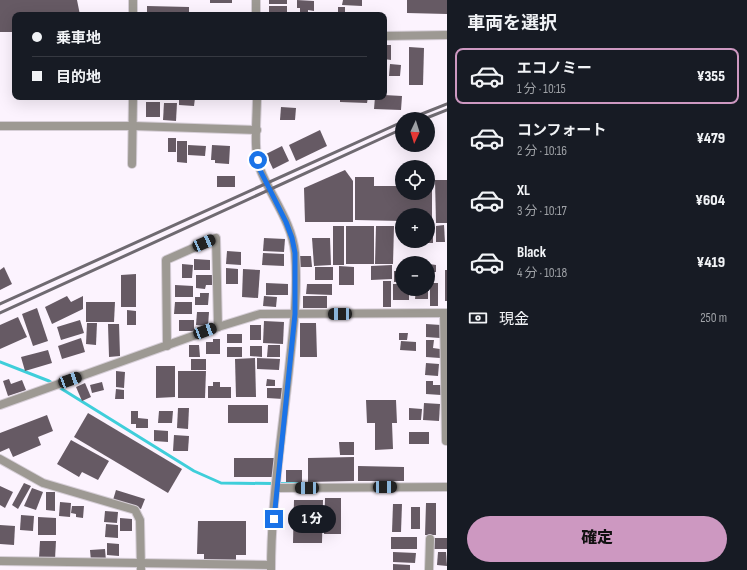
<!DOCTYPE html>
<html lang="ja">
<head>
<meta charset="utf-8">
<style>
  :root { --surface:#171b24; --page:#20242c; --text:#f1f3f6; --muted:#9ea1a6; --line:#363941; --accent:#cd98c1 }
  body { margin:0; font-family:"Sofia Sans Condensed","Noto Sans JP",sans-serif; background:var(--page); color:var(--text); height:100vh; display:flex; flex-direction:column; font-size:15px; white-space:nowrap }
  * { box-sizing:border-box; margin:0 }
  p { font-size:13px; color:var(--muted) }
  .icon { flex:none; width:22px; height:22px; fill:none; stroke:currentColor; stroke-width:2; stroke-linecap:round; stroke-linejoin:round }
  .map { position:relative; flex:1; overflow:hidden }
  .panel { display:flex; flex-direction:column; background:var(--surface); width:300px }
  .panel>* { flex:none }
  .guide { position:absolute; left:12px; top:12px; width:375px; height:88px; border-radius:8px; box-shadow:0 4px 16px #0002; display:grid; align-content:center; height:88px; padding:0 20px; background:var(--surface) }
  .needle { width:26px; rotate:184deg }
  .fabs { position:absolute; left:395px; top:112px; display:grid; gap:8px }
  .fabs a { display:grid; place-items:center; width:40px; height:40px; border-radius:50%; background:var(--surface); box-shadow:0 4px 16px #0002; font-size:20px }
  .end { position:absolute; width:18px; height:18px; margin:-9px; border:5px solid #1a73e8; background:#fff; box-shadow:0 0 0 2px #fff }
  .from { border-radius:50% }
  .bubble { position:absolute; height:28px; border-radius:14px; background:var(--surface); box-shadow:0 4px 16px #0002; font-size:13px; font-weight:800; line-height:28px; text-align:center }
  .car { position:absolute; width:12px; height:24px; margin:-12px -6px; border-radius:5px; box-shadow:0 0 3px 1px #0007; background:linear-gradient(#222 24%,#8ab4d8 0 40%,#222 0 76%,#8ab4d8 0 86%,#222 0) }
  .guide b { display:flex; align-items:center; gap:14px; height:38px; font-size:15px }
  .guide b+b { border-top:1px solid var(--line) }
  .guide i { width:10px; height:10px; background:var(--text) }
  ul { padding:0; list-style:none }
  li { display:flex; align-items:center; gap:12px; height:56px; margin:0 8px 6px; padding:0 12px; border:2px solid transparent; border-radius:8px }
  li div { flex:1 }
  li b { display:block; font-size:15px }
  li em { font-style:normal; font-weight:800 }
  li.selected { border-color:var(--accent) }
  li>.icon { width:36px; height:36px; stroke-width:1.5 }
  h2 { padding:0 20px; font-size:18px; line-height:48px }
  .pay { display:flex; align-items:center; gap:10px; height:44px; padding:0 20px; font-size:15px }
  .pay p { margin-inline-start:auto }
  .action { display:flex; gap:8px; margin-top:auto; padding:8px 20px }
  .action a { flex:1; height:46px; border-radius:24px; background:var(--accent); color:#111; font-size:16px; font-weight:800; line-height:46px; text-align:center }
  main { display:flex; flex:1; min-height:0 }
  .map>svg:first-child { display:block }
</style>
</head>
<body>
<main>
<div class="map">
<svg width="447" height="570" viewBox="0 0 447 570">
  <rect width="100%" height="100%" fill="#fcf3fe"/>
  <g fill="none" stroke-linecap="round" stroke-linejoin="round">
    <polyline stroke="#3fceda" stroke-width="3" points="0,362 49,381 194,471 221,483 311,484"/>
  </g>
  <g fill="#665a64">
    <polygon points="0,0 77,0 80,15 15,15 15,32 0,32"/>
    <rect x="210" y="0" width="22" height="3"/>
    <rect x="269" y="0" width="18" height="4"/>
    <polygon points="297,0 314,1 314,11 308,10 308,13 300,13 300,8 297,8"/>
    <polygon points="343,0 362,0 362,6 342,5"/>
    <polygon points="407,0 447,0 447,14 407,13"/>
    <polygon points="147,6 189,7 189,15 147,15"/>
    <rect x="269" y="6" width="18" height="8"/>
    <rect x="338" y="7" width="7" height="8"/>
    <polygon points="384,45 391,45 391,60 384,59"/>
    <polygon points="409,47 424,48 423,85 409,85"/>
    <polygon points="390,64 401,65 400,76 389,76"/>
    <polygon points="384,95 402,96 401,110 374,109 375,97 384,97"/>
    <polygon points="179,97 195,98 194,106 179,105"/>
    <polygon points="340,97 368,97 367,103 340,102"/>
    <rect x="146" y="102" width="14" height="15"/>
    <polygon points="164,103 177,103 176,121 163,120"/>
    <polygon points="281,107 296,108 295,120 280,120"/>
    <polygon points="320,130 327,146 296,161 289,145"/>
    <rect x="168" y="138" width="8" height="14"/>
    <polygon points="177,141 187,141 187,163 177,162"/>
    <polygon points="188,145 206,146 205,156 188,155"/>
    <polygon points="212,145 230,146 229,164 215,163 215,160 211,160"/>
    <polygon points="282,146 289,161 273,169 266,154"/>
    <polygon points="345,170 353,181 353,222 305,222 304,188"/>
    <rect x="217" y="176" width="18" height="11"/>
    <polygon points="355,177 374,177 374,186 402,186 402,193 428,193 428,187 432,187 432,221 428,221 428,215 402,215 402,221 355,220"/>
    <polygon points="435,180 447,180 447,223 436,223"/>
    <polygon points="428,225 433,225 433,243 422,243 422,241 428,241"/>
    <polygon points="444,225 445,242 436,242 436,226"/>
    <rect x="333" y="226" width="11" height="39"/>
    <rect x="346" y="226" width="28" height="38"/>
    <polygon points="376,226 394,226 393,264 375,264"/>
    <polygon points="264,238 285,239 284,252 263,251"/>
    <polygon points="312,238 330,238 331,265 314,266"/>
    <polygon points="227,251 241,252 241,265 226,264"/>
    <polygon points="263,253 284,254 284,266 262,265"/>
    <polygon points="299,256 311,256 312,267 300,267"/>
    <polygon points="194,259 210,260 210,270 194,270"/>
    <polygon points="182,264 193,265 192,278 182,278"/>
    <polygon points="429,264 436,265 436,272 429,272"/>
    <polygon points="392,265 392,279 371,280 371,266"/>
    <polygon points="339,266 354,267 354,285 339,285"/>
    <polygon points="4,267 12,284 0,290 0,270"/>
    <rect x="315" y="267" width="18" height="13"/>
    <polygon points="226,268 238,269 238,284 226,284"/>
    <polygon points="243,269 260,270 258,298 242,297"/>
    <rect x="445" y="270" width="2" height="31"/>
    <polygon points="394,271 402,271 401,282 394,282"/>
    <polygon points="136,274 136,307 121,307 121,275"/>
    <polygon points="196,275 212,275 212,285 206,285 205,289 196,288"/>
    <rect x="383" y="281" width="8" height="26"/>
    <polygon points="266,283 288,284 288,295 266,295"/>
    <rect x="430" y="283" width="8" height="23"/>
    <polygon points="307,284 332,284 332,295 306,294"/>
    <polygon points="393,284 402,284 402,289 409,289 409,300 393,300"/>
    <polygon points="175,285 193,286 193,297 175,297"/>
    <polygon points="416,289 428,289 428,299 415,299"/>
    <polygon points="200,293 209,293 208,305 195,305 195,297 200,297"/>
    <polygon points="67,296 71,302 83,296 83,309 52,324 45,307"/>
    <polygon points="264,296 277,297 276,307 263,306"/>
    <rect x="303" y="296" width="24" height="12"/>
    <polygon points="86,302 115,302 114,322 86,322"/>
    <polygon points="175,302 192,302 192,314 174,314"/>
    <polygon points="37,308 48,341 33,346 22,314"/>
    <polygon points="127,310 136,311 136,325 127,325"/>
    <polygon points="197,312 209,312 208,326 196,325"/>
    <polygon points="18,317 27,337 0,349 0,325"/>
    <polygon points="80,320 84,333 61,340 57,327"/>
    <rect x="179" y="320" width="15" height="11"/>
    <polygon points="264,321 284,322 283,344 263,343"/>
    <polygon points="87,323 97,323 96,345 86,344"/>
    <polygon points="300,323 316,323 317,357 300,357"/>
    <polygon points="108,324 119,324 120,356 109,357"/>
    <polygon points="426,324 441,325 440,338 426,337"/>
    <rect x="250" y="325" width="11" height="15"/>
    <polygon points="399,333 408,333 407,340 399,340"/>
    <rect x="227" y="334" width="15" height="9"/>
    <polygon points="81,338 85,352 62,359 58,346"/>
    <polygon points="213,339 220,339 220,354 206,354 206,342 213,342"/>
    <polygon points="426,340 434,340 433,348 440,349 440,358 426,357"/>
    <polygon points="401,341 416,342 416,351 400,350"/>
    <polygon points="189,345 199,345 200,357 189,357"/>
    <polygon points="268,345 280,345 280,357 267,357"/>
    <polygon points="250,346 262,346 262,357 250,356"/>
    <rect x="227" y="347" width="15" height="10"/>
    <polygon points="48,350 52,363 25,371 21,357"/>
    <polygon points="255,358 256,397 236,397 235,359"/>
    <polygon points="257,358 280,359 279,370 257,369"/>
    <rect x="191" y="359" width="15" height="11"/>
    <polygon points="426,363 439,364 438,376 425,375"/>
    <polygon points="156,366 175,366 175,397 156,398"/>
    <polygon points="116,371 125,372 124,388 116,387"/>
    <polygon points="178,371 206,371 205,398 178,398"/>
    <polygon points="9,379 11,384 22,380 26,390 8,396 3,381"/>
    <polygon points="267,379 275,380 275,386 266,386"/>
    <polygon points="426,381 433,381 433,385 442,385 441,395 426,394"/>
    <polygon points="102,382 104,390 92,393 90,385"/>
    <polygon points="213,382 220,382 220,387 231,387 231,398 208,398 208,386 213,386"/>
    <polygon points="85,383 91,397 82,401 76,387"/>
    <polygon points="267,388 283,388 283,399 267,398"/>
    <polygon points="116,389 124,390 124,399 115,399"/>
    <polygon points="366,400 396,400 397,423 392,423 393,449 375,450 375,423 367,423"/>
    <polygon points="424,403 440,404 439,421 423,420"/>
    <rect x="228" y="405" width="40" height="18"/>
    <polygon points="178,408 189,408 188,429 177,428"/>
    <polygon points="409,408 422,409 421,420 409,420"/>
    <polygon points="131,411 138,411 138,418 148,419 148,428 136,428 136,424 131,424"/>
    <polygon points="159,411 173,411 172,423 158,423"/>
    <polygon points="88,413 182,469 168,493 74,437"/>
    <polygon points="47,415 53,431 38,437 41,445 13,457 9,448 0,452 0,433"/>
    <polygon points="154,430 168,431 168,442 154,441"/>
    <rect x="409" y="432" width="20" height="12"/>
    <polygon points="174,435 189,436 188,451 173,451"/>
    <polygon points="71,440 109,461 98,480 82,472 79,477 57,464"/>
    <polygon points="339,442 354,442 354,455 340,455"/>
    <polygon points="354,457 354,481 308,482 308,458"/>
    <rect x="234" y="458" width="41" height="19"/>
    <polygon points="358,466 404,467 404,481 358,481"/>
    <rect x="286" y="470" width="16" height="12"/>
    <polygon points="24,483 31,486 18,509 12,505"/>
    <polygon points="0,486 13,492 5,508 0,505"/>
    <polygon points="32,488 43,492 36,510 24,506"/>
    <polygon points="116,490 145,499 141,509 113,500"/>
    <polygon points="46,492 55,492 55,511 46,510"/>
    <polygon points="325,498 341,498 341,534 324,534"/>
    <polygon points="294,500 323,500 322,543 293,543"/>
    <polygon points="60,502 71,503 70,517 59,516"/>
    <polygon points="426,503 436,503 436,535 425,535"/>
    <polygon points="393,504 402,504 401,532 392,532"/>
    <polygon points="72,506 84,506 83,518 76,517 76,514 71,513"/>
    <rect x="411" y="507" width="9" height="22"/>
    <polygon points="105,511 118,512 117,523 104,522"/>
    <polygon points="21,515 34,516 33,531 20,530"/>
    <polygon points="38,517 56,518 56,535 38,535"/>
    <polygon points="120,518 132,519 132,531 120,531"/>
    <polygon points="198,521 246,521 246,555 236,555 236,561 204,560 204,554 197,554"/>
    <polygon points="106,524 118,525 118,538 105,537"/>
    <polygon points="0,525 15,526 14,545 0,544"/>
    <rect x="391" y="537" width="26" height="12"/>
    <rect x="432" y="538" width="15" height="11"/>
    <polygon points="40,541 56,541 55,559 39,558"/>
    <polygon points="107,543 119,544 119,556 107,555"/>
    <polygon points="105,549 106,561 91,561 90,550"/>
    <polygon points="393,552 416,553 415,563 393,562"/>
    <polygon points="438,552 446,552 447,566 437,565"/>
    <polygon points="393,564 410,565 410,570 393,570"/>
  </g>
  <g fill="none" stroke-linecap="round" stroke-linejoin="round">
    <defs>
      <g id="minor">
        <polyline points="133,0 133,15"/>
        <polyline points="256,0 256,15"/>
        <polyline points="384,36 447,35"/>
        <path d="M 257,97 C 257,115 253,154 260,169 C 271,197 292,222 295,253 C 298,288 294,324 290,359 C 283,429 271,500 271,570"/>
        <polyline points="0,126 133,126 257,130"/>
        <polyline points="132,164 133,97"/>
        <polyline points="444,313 446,441"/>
        <polyline points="167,346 166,260 216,238 218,327"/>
        <polyline points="0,405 218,327 260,314 447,313"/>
        <polyline points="0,459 43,483 135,510 140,520 141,570"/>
        <polyline points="276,488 447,487"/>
        <polyline points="0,561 271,565"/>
        <polyline points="429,570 430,539"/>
      </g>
    </defs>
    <use href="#minor" stroke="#d6ced7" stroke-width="10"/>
    <use href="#minor" stroke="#9d9993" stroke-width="8"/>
    <g stroke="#6f6a71" stroke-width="3">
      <polyline points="409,119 447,104"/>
      <polyline points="424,119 447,110"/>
      <polyline points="0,304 402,122"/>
      <polyline points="0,313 402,129"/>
    </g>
  </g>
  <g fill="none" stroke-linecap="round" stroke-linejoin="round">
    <polyline stroke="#1a73e8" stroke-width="5" points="258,160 259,168 286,222 292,238 295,253 295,314 274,519"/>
  </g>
</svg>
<div class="fabs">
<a><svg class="needle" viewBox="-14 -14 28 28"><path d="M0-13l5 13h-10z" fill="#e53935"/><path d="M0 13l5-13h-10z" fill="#9ea1a6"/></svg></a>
<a><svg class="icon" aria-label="locate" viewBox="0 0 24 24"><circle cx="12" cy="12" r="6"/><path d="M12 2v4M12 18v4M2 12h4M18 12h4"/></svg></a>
<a>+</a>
<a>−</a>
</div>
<i class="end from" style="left:258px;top:160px"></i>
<i class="end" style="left:274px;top:519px"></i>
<div class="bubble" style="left:288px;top:505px;width:48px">1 分</div>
<i class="car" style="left:204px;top:243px;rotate:66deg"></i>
<i class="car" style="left:340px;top:314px;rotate:269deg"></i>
<i class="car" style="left:205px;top:331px;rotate:70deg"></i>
<i class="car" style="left:70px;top:380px;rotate:70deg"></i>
<i class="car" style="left:385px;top:487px;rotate:89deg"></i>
<i class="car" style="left:307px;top:488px;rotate:270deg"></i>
<div class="guide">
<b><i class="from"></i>乗車地</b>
<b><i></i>目的地</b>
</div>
</div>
<section class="panel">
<h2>車両を選択</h2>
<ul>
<li class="selected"><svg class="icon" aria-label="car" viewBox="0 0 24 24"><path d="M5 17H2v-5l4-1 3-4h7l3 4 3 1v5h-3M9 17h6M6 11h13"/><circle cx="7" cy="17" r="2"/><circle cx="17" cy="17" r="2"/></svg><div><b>エコノミー</b><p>1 分 · 10:15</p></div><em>¥355</em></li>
<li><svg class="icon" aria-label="car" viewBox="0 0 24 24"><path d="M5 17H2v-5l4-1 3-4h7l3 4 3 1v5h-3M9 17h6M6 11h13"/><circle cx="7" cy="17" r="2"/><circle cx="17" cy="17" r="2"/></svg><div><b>コンフォート</b><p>2 分 · 10:16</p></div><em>¥479</em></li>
<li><svg class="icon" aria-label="car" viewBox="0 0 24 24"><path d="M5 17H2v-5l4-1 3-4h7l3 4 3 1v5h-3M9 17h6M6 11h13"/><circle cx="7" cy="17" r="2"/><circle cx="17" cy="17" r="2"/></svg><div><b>XL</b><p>3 分 · 10:17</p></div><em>¥604</em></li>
<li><svg class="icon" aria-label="car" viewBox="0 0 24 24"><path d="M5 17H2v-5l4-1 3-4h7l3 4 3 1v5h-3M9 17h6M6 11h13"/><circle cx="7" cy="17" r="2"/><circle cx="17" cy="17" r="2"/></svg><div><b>Black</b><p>4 分 · 10:18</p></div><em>¥419</em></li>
</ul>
<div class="pay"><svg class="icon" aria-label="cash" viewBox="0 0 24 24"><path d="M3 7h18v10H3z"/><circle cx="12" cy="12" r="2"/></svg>現金<p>250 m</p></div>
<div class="action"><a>確定</a></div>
</section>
</main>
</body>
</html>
